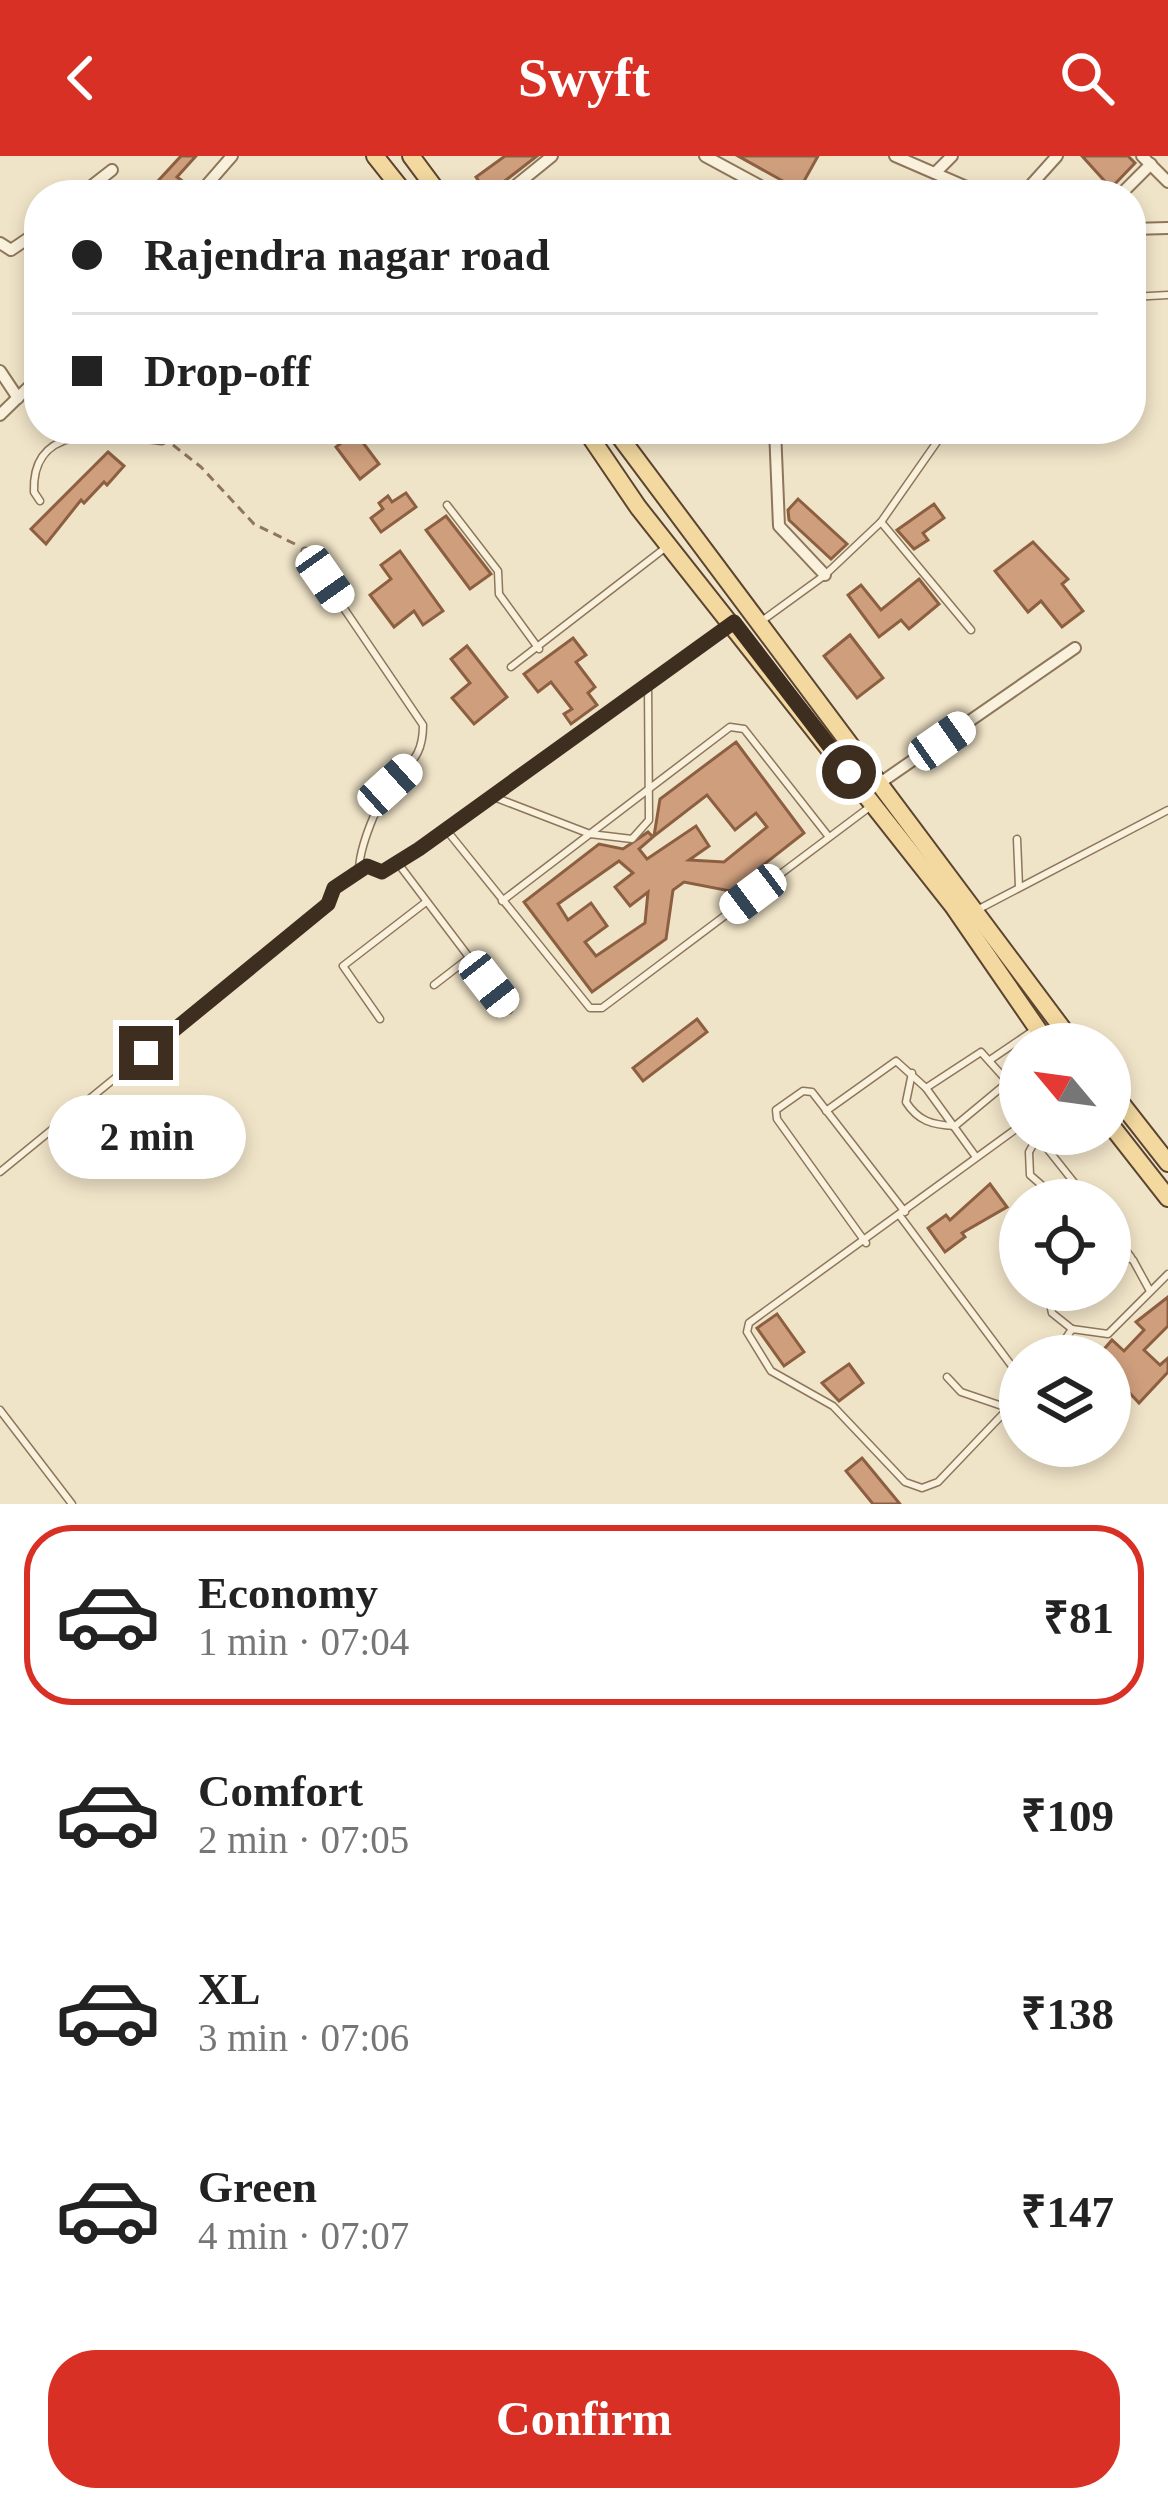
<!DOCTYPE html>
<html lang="en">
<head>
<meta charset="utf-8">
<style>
  :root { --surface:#fff; --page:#f6f6f6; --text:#222; --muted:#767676; --line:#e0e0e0; --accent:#d93025 }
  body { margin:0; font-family:Georgia,serif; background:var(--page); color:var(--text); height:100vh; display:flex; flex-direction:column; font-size:45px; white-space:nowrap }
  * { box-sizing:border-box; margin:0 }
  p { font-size:39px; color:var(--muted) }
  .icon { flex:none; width:66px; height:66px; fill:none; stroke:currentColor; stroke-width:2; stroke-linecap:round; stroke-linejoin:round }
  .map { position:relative; height:1348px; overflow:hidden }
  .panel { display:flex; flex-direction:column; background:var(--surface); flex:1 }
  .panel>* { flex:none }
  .banner { position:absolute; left:24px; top:24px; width:1122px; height:264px; border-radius:48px; box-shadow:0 6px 18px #0003; display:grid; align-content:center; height:264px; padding:0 48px; background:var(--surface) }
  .needle { width:78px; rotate:299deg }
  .fabs { position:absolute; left:999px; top:867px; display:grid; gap:24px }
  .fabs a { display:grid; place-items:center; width:132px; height:132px; border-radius:50%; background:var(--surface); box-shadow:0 6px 18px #0003; font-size:60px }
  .end { position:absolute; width:54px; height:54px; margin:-27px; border:15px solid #3d2e20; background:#fff; box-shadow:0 0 0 6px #fff }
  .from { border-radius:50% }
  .bubble { position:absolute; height:84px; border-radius:42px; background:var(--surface); box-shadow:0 6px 18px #0003; font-size:39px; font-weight:600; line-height:84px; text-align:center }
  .car { position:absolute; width:36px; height:72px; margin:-36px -18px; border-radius:15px; box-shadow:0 0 9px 3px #0007; background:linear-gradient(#fff 24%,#345 0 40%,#fff 0 76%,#345 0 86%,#fff 0) }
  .banner b { display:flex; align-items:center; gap:42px; height:114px; font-size:45px }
  .banner b+b { border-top:3px solid var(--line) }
  .banner i { width:30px; height:30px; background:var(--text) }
  ul { padding:21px 0 0; list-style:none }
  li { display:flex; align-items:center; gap:36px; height:180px; margin:0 24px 18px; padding:0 24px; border:6px solid transparent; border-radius:48px }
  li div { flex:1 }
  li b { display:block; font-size:45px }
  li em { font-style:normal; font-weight:600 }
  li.active { border-color:var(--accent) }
  li>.icon { width:108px; height:108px; stroke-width:1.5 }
  .button { display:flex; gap:24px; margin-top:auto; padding:24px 48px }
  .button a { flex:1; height:138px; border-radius:48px; background:var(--accent); color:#fff; font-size:48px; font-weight:600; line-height:138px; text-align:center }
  header { display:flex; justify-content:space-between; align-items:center; height:156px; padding:0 48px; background:var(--accent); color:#fff; font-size:54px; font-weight:600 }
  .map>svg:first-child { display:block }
</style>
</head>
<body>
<header><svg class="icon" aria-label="back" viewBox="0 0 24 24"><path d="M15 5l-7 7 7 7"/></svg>Swyft<svg class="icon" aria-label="search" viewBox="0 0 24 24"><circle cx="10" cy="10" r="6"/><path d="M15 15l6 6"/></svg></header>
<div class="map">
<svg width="1168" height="1348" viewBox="0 0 1168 1348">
  <rect width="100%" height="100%" fill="#f0e4c8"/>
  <g fill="#cf9f7d" stroke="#8d5f41" stroke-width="3" fill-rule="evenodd">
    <polygon points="181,0 196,0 177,21 185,27 174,39 145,39"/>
    <polygon points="505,0 537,0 488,38 476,21"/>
    <polygon points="738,0 818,0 799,34"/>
    <polygon points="1082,0 1128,0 1135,7 1111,32"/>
    <polygon points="355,276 379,308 360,323 336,291"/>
    <polygon points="108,296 124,310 107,329 104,326 84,347 81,344 46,388 31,373"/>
    <polygon points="406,337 416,351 381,376 371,362 383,353 379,347 388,340 392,346"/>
    <polygon points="798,343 847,388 831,403 789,364 788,354"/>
    <polygon points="934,348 944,362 923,377 928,384 914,393 897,374"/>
    <polygon points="446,360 491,418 470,433 426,374"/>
    <polygon points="1033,386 1068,423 1062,428 1083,455 1062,471 1041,445 1028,456 995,415"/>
    <polygon points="400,395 443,455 423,469 414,455 394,471 370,439 391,423 381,409"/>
    <polygon points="919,423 939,448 909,473 901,464 879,481 848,439 861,429 881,454"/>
    <polygon points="850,479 883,522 857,542 824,500"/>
    <polygon points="573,482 586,499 576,506 595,531 588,537 597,549 571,568 564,558 572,553 551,526 538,536 524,518"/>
    <polygon points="467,490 507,541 474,568 452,542 470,527 451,503"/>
    <path d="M 736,586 L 804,677 L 730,735 L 684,726 L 673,734 L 666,783 L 592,836 L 524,746 L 599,688 L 623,693 L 648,676 L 653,681 L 639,693 L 647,703 L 696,670 L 709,690 L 689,704 L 724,706 L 767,671 L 756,657 L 735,674 L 707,639 L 654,680 L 660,643 ZM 619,705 L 633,717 L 615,731 L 630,750 L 648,736 L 645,767 L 596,800 L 585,786 L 607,770 L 591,747 L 568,764 L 558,748 Z"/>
    <polygon points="697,863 707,876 643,925 633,912"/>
    <polygon points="990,1028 1007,1051 962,1077 965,1081 945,1096 928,1072 946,1059 950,1064"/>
    <polygon points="1168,1141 1168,1170 1144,1194 1160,1209 1168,1202 1168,1216 1139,1247 1110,1216 1110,1200 1098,1200 1112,1184 1124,1195 1144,1174 1136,1166"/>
    <polygon points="777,1158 804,1196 784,1210 757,1172"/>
    <polygon points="849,1208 863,1227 839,1245 822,1227"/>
    <polygon points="862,1302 900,1348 873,1348 846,1315"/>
  </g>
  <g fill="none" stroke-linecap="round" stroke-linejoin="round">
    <defs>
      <g id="lane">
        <polyline points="1131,141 1168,139"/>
        <path d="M 40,345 L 34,336 C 31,262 114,280 162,285"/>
        <polyline points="447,349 498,415 499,438 539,493"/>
        <polyline points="881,366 971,474"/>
        <path d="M 305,395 L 423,569 C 423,599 412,605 394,626 C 378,643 359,692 359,715"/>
        <polyline points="763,464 825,419 881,366 946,273"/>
        <polyline points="511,511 665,392"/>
        <polyline points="494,641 590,678 632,683 649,664 648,528"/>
        <polyline points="448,676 590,852 602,852 871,650"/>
        <polyline points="1017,683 1019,731"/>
        <polyline points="397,706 509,854"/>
        <polyline points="502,745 730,571 744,573 829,681"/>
        <polyline points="977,754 1168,654"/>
        <polyline points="434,829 469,802"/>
        <polyline points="380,863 343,810 426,746"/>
        <polyline points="990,904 1037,872"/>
        <polyline points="1020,914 1008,926 1020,949"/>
        <path d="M 912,917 L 906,946 C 918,965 932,969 955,970 L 1008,926 L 981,896 L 926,932"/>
        <polyline points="826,955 896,905 926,932 976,1001"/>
        <polyline points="1020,970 749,1167 747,1176 771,1215 833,1250 905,1326 922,1332 938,1326 1020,1240"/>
        <polyline points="1038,980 1029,996 1030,1019 1046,1033 1081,1035"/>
        <polyline points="1038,981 1088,1044"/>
        <polyline points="0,1016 328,748 334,732 367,710 382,716 419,693 731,469"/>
        <polyline points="900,1060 1020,1221"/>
        <polyline points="1110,1074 1131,1101"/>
        <polyline points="866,1087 777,963 776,954 803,935 812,936 905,1056"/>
        <polyline points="1110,1096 1133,1104 1150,1135"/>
        <polyline points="1047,1134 1052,1157 1072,1173"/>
        <polyline points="1054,1200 1072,1173 1108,1178 1168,1118"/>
        <polyline points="947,1221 961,1236 1005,1251"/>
        <polyline points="0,1254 72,1348"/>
      </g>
      <g id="street">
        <polyline points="705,0 777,39"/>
        <polyline points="895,0 985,39"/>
        <polyline points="1142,0 1168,26"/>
        <polyline points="935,17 952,0"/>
        <polyline points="80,39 112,14"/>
        <polyline points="198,39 232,0"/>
        <polyline points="504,39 552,0"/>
        <polyline points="1022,39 1057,0"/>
        <polyline points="1120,39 1151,8"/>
        <polyline points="1131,73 1168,72"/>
        <polyline points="0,87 11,94 39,75"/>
        <polyline points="0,215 18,242"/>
        <polyline points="0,259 39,221"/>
        <polyline points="775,273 779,370 825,419"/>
        <polyline points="880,627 1075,492"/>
      </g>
      <g id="primary">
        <polyline points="375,0 406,39"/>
        <polyline points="411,0 440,39"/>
        <polyline points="585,273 638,351 953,750 1048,888"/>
        <polyline points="614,273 1074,888"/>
        <polyline points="1110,933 1168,1007"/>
        <polyline points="1110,968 1168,1042"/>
      </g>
    </defs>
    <use href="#lane" stroke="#8d765c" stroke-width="9"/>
    <use href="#street" stroke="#8d765c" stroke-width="14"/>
    <use href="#primary" stroke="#5b4430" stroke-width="20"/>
    <polyline stroke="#8d765c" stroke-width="3" stroke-dasharray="9 6" stroke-linecap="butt" points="173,289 201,311 254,368 299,390"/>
    <use href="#lane" stroke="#faf1dc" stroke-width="6"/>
    <use href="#street" stroke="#faf1dc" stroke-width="10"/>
    <use href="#primary" stroke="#f3d9a0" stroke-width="16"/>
  </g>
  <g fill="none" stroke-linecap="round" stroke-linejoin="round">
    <polyline stroke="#3d2e20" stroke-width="15" points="146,897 328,748 334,732 367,710 382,716 419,693 734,466 849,616"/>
  </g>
</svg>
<div class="fabs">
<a><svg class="needle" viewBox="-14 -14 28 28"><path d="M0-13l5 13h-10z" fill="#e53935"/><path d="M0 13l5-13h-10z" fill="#767676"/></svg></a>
<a><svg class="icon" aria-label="locate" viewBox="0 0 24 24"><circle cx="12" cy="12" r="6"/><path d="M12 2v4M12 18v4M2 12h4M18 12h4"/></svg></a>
<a><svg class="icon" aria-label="layers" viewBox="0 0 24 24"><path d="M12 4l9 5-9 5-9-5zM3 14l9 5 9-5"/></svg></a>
</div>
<i class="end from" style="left:849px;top:616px"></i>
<i class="end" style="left:146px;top:897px"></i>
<div class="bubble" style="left:48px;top:939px;width:198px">2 min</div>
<i class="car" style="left:325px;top:423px;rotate:145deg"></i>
<i class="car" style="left:942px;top:585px;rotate:55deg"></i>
<i class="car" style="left:390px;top:629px;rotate:48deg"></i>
<i class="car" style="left:753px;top:738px;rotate:233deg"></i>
<i class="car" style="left:489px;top:828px;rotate:142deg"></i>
<div class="banner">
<b><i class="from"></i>Rajendra nagar road</b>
<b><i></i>Drop-off</b>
</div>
</div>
<section class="panel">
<ul>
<li class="active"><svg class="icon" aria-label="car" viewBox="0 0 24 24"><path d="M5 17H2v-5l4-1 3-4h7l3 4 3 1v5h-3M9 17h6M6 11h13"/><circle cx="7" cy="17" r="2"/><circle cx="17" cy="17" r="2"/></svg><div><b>Economy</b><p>1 min · 07:04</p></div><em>₹81</em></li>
<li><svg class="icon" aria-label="car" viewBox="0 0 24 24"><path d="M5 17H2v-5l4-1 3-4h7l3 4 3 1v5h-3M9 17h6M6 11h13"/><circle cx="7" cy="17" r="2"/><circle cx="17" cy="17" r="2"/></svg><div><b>Comfort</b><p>2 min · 07:05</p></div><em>₹109</em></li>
<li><svg class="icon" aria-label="car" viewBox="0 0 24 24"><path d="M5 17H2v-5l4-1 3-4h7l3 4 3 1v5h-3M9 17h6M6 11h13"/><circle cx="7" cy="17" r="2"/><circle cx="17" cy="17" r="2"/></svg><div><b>XL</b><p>3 min · 07:06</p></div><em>₹138</em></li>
<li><svg class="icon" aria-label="car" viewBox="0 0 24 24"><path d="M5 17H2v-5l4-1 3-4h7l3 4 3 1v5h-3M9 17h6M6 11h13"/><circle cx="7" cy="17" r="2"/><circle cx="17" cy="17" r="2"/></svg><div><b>Green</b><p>4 min · 07:07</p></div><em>₹147</em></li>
</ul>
<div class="button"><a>Confirm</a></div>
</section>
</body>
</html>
